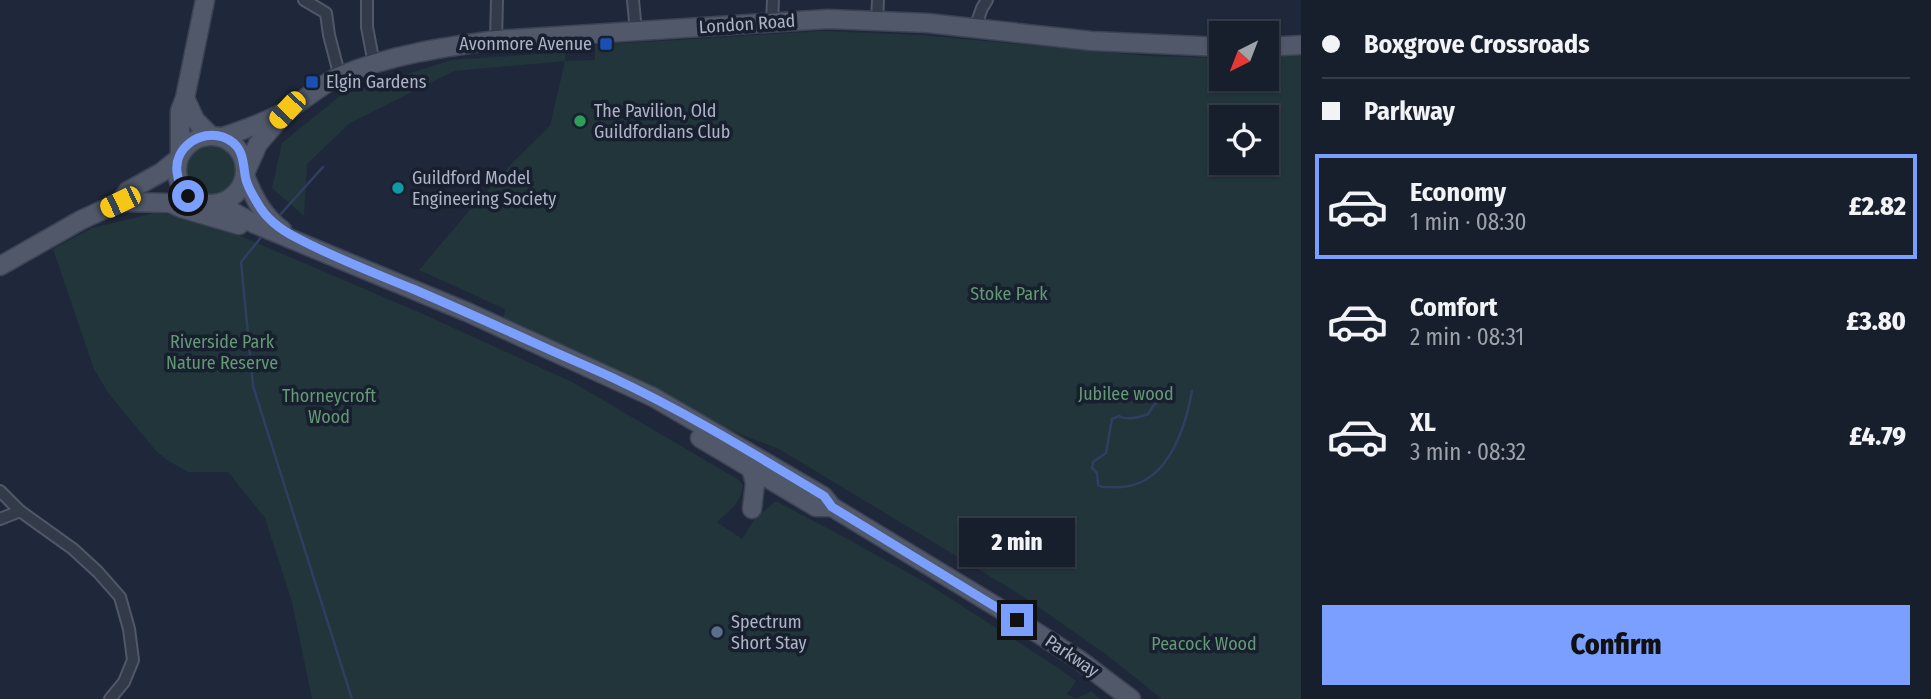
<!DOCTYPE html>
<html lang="en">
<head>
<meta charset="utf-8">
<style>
  :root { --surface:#171e2c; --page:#202734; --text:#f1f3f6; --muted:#9ea2a9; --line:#363c48; --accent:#7a9fff }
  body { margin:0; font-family:"Fira Sans Condensed",sans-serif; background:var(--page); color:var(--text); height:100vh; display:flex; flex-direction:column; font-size:26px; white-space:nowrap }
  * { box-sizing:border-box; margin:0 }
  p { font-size:23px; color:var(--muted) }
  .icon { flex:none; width:38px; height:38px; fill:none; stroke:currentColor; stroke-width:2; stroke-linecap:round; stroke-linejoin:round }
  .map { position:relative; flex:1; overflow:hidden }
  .drawer { display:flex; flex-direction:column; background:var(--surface); width:630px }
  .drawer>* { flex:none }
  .guide { display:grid; align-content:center; height:154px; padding:0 21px; background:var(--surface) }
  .needle { width:46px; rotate:222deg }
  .buttons { position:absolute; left:1209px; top:21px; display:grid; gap:14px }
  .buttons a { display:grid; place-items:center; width:70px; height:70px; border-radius:0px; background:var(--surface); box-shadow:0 2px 5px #0004,0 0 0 2px var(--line); font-size:35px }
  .end { position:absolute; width:32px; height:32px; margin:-16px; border:9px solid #7a9fff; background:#111; box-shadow:0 0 0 4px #111 }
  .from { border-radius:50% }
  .bubble { position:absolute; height:49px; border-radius:0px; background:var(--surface); box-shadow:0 2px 5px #0004,0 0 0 2px var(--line); font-size:23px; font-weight:800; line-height:49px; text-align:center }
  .car { position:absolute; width:21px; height:42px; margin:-21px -10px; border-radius:9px; box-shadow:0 0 5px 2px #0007; background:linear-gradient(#f5c518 24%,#345 0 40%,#f5c518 0 76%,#345 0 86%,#f5c518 0) }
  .guide b { display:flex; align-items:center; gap:24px; height:66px; font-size:26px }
  .guide b+b { border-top:2px solid var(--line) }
  .guide i { width:18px; height:18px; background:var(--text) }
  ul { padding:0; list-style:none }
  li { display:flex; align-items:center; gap:21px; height:105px; margin:0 14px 10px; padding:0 7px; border:4px solid transparent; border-radius:0px }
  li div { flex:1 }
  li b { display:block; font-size:26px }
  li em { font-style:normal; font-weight:800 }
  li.current { border-color:var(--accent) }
  li>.icon { width:63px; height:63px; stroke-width:1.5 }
  .button { display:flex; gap:14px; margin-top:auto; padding:14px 21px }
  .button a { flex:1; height:80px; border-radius:0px; background:var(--accent); color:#111; font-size:28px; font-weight:800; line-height:80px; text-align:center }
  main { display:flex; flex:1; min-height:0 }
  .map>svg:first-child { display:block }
</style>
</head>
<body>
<main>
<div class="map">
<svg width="1301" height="699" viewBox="0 0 1301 699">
  <rect width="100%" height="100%" fill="#1f283a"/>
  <g fill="#21353b" fill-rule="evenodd">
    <path d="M 824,31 L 920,35 L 1148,56 L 1221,58 L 1222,79 L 1267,79 L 1267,57 L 1301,54 L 1301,699 L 1162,699 L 1107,655 L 1021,595 L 779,449 L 692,415 L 503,322 L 505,309 L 419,270 L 469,211 L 514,161 L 550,126 L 565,61 L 454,71 L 350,123 L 307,164 L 304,216 L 272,188 L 282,143 L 341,95 L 452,60 L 566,52 L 565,61 L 595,60 L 595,45 ZM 1222,117 L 1267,117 L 1267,163 L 1222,163 Z"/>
    <circle cx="211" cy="173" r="28"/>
    <path d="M 155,213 L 187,217 L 231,232 L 423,314 L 572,382 L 739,480 L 743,485 C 741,503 730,510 717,522 L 742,539 L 754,520 L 776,501 L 851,541 L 928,584 L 1055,666 L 1076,681 L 1067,694 L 1076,699 L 1091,691 L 1100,699 L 312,699 L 292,602 L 265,518 L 228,472 L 188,472 L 167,460 L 156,451 L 109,394 L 94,369 L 53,249 L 92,228 Z"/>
  </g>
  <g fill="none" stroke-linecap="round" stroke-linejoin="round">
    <g stroke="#2f3e61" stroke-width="2.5">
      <polyline points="278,217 323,167"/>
      <polyline points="263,235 241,262 253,386 352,699"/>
      <path d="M 1173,386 L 1167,387 L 1160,401 L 1153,406 L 1148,414 C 1140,417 1127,421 1119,416 L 1112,419 L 1106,453 L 1093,462 L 1092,468 L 1097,473 L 1098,485 L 1102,487 C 1111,487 1120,488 1129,486 C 1170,478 1186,425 1192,391"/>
    </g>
    <defs>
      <g id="street">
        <polyline points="304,0 326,13 329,35 340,77"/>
        <polyline points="367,0 367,27 374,64"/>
        <polyline points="633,0 636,31"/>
        <polyline points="877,21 878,0"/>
        <polyline points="772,23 773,0"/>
        <polyline points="975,28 982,8 987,0"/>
        <polyline points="496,40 497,0"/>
        <polyline points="0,491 20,511 73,549 98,572 120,597 129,629 133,660 124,682 110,699"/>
        <polyline points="0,519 20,511"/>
      </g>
      <g id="primary">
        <polyline points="1267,47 1301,45"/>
        <polyline points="185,98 195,120 210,135"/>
        <circle cx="211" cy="170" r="34"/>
        <path d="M 222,137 C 244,130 266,122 286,111 C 305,100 320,85 340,76 C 389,55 444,47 496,40 L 828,19 L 927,23 L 1092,41 L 1222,47"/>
        <polyline points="180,155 180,111 185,98 205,0"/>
        <polyline points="246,171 258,144 282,116"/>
        <path d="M 245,176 C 254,198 263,216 282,230"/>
        <polyline points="120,202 170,203 181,208 239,225"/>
        <polyline points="218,204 255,224 467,312 653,397 823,496 832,507 997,607 1078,659 1131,699"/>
        <polyline points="0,266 81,220 120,202 128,191 162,172 178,159"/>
        <polyline points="700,438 816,507 832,507"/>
        <polyline points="751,468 755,483 752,509"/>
      </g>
    </defs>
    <use href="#street" stroke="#505768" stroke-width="14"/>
    <use href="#primary" stroke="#3c4354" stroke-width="21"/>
    <use href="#street" stroke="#333a4a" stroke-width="10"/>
    <use href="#primary" stroke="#50586a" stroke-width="18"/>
  </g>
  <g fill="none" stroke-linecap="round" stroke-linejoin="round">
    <path stroke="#7a9fff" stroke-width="9" d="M 188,196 C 182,188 178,182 177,172 C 174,148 200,129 223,137 C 242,144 243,158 245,175 C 246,184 253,196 258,204 C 267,220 281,230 297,238 C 335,258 374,273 413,289 C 455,307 497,326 539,345 C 563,356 587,366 611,377 C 684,411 754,454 824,496 L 832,507 L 1017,620"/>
  </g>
  <g fill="#1a4fb4" stroke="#181f2e" stroke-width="2.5">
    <rect x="599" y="37" width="14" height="14" rx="3.5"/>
    <rect x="305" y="75" width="14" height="14" rx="3.5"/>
  </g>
  <circle fill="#2e9e5b" stroke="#181f2e" stroke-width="2.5" cx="580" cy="121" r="7"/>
  <circle fill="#0f9aa8" stroke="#181f2e" stroke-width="2.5" cx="398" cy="188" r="7"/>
  <circle fill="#5c6f8a" stroke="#181f2e" stroke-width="2.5" cx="717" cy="632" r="7"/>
  <g text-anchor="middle" stroke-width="7" stroke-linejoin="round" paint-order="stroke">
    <g font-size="18" fill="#adb4c7" stroke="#181f2e">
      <text transform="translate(747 24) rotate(-4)" y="6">London Road</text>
      <text transform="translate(1072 656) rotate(34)" y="6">Parkway</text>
    </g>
    <g font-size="18" fill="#adb4c7" stroke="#181f2e" text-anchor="start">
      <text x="592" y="50" text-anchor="end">Avonmore Avenue</text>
      <text x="326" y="88">Elgin Gardens</text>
      <text x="594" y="117">The Pavilion, Old<tspan x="594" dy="21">Guildfordians Club</tspan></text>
      <text x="412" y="184">Guildford Model<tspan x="412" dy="21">Engineering Society</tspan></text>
      <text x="731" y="628">Spectrum<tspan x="731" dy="21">Short Stay</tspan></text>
    </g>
    <g font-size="18" fill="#639975" stroke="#181f2e">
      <text x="1009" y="300">Stoke Park</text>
      <text x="222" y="348">Riverside Park<tspan x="222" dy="21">Nature Reserve</tspan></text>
      <text x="1126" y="400">Jubilee wood</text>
      <text x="329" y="402">Thorneycroft<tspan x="329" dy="21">Wood</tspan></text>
      <text x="1204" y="650">Peacock Wood</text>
    </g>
  </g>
</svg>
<div class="buttons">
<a><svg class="needle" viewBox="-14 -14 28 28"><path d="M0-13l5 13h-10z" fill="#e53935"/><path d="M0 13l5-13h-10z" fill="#9ea2a9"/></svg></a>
<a><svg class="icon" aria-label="locate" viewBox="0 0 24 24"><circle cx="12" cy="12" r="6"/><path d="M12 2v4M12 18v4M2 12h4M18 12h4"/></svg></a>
</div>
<i class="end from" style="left:188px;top:196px"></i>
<i class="end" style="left:1017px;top:620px"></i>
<div class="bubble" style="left:959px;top:518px;width:116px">2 min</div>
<i class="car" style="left:287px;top:110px;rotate:223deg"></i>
<i class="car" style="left:120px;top:202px;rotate:244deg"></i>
</div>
<section class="drawer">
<div class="guide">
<b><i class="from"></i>Boxgrove Crossroads</b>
<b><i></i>Parkway</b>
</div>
<ul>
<li class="current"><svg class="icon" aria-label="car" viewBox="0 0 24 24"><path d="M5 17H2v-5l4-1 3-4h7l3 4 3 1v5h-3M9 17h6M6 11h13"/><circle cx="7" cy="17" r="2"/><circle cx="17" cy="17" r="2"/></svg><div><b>Economy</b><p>1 min · 08:30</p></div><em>£2.82</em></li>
<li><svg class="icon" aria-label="car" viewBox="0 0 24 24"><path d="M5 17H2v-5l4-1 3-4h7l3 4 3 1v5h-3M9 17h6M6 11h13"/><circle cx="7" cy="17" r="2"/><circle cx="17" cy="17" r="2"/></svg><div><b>Comfort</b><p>2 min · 08:31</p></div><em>£3.80</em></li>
<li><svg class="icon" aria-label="car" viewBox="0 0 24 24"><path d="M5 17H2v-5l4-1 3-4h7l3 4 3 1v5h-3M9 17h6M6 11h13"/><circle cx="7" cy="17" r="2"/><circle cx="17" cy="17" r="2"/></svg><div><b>XL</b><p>3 min · 08:32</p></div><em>£4.79</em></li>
</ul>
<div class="button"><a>Confirm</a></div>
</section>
</main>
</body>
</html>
